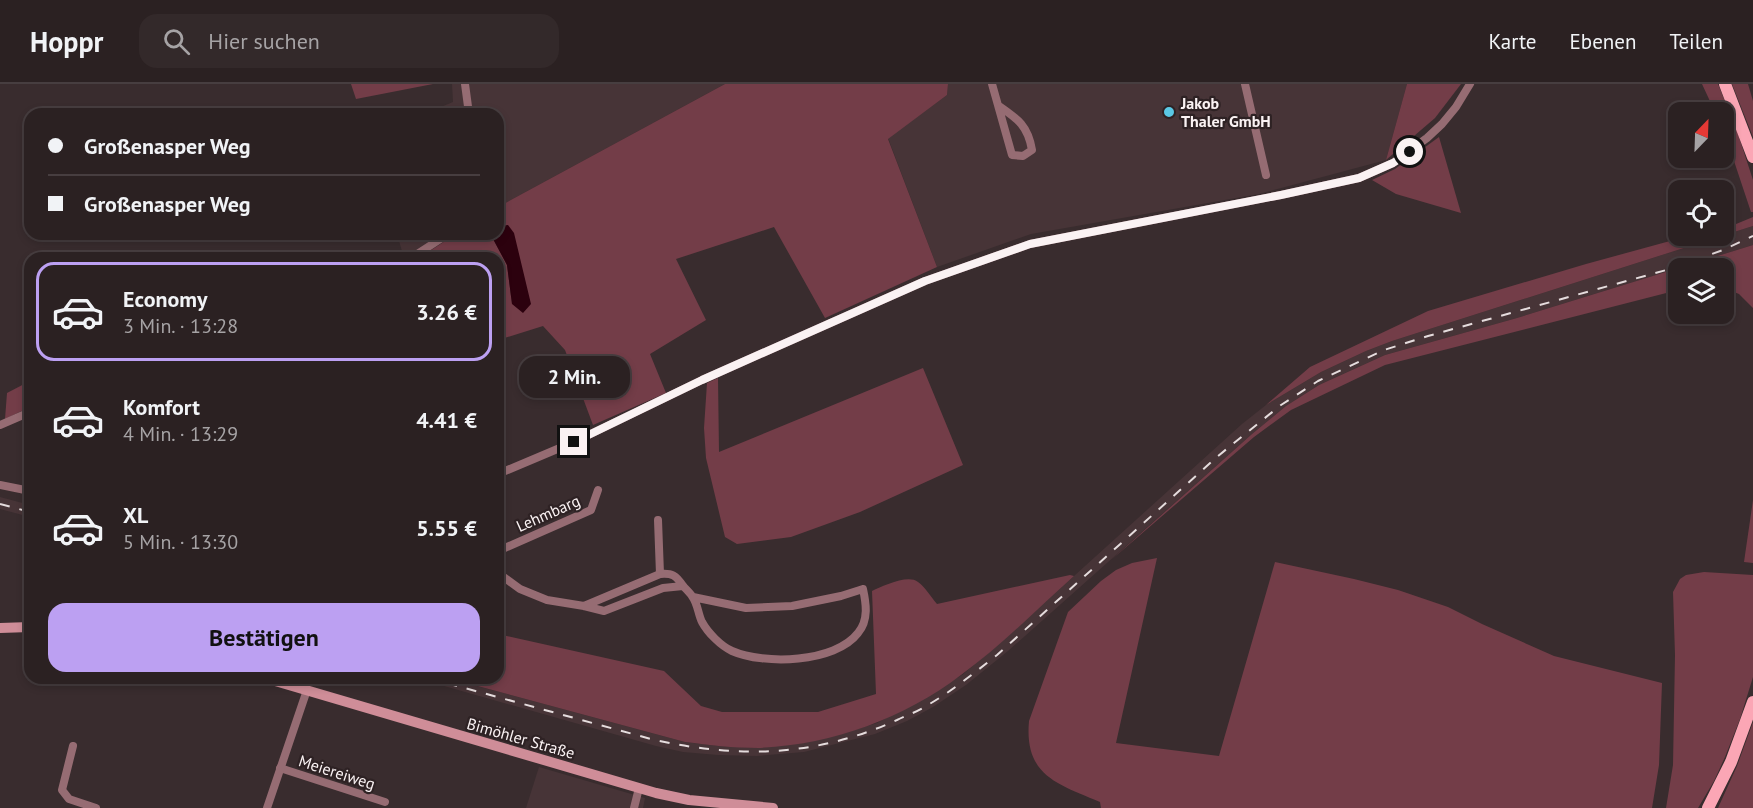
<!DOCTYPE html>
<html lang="de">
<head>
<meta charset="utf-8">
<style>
  :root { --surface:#2b2122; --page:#33292a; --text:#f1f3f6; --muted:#a6a3a5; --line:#473e40; --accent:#bca0f2 }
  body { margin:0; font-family:"PT Sans",sans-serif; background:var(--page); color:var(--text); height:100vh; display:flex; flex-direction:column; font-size:22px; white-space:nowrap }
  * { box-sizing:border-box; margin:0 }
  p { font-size:20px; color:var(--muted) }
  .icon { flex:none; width:33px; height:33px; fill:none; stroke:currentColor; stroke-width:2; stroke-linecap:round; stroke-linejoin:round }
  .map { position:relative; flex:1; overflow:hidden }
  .panel { position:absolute; left:24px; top:168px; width:480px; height:432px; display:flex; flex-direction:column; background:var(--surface); border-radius:18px; box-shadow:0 3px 9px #0003,0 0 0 2px var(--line) }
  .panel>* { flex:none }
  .top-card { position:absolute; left:24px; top:24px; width:480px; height:132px; border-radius:18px; box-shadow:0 3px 9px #0003,0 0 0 2px var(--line); display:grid; align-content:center; height:132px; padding:0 24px; background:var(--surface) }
  .needle { width:39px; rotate:23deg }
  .buttons { position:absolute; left:1668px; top:18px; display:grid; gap:12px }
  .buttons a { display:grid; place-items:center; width:66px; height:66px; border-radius:12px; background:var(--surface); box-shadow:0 3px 9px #0003,0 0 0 2px var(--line); font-size:30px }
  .end { position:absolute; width:27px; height:27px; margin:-14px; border:8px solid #faf2f3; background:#111; box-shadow:0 0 0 3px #111 }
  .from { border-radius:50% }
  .bubble { position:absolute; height:42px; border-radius:18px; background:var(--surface); box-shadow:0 3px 9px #0003,0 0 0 2px var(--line); font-size:20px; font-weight:800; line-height:42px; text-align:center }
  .top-card b { display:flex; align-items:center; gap:21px; height:57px; font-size:22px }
  .top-card b+b { border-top:2px solid var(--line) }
  .top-card i { width:15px; height:15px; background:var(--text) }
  ul { padding:10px 0 0; list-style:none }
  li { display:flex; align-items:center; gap:18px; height:99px; margin:0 12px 9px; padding:0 12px; border:3px solid transparent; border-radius:18px }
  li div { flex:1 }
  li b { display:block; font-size:22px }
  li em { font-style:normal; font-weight:800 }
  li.on { border-color:var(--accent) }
  li>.icon { width:54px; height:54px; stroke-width:1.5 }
  .cta { display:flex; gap:12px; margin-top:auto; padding:12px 24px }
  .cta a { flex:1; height:69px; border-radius:18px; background:var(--accent); color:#111; font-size:24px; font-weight:800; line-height:69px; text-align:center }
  header { display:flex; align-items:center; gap:36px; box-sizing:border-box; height:84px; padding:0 30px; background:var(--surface); border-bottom:2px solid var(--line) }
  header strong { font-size:28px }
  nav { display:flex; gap:33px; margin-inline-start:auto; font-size:21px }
  .search { width:420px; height:54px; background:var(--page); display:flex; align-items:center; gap:15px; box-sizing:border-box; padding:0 21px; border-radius:18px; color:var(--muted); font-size:22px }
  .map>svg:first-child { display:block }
</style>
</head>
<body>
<header>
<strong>Hoppr</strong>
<div class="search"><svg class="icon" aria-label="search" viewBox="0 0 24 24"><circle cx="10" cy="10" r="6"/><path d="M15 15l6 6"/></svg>Hier suchen</div>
<nav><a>Karte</a><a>Ebenen</a><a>Teilen</a></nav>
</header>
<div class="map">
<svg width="1753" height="724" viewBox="0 0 1753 724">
  <rect width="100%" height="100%" fill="#392c2e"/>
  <g fill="#473437">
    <polygon points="452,0 725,0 498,123 498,30 424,30 453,18"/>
    <polygon points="948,0 1407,0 1386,76 1259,110 1031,150 937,183 888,54 947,11"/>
    <polygon points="1753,142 1753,161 1517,234 1385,271 1319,301 1286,322 1252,350 1008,567 966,601 933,623 907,637 875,650 804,668 757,672 718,671 683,668 656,662 416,594 448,594 685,658 718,662 758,664 803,659 841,650 877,639 962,591 1001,558 1242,340 1266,321 1321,288 1366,267 1392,257"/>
    <polygon points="397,150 456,150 419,174 404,174"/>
    <polygon points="0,413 30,421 30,433 0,425"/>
    <polygon points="539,683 645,714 643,724 526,724"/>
  </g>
  <g fill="#733d48">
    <polygon points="351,0 433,0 356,15"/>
    <polygon points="725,0 948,0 947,11 888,55 937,183 825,234 774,143 676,175 706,236 650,270 666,309 593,341 565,266 543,242 498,256 498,174 419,174 456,150 493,150 492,153 507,181 512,220 508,141 498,143 498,123"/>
    <polygon points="1407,0 1461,0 1435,34 1386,76"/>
    <polygon points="1702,0 1718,0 1737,47 1753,96 1753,128 1751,128 1724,47 1724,28 1715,28"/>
    <polygon points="1732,0 1748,0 1753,17 1753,53"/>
    <polygon points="1439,53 1461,129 1396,110 1372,96 1395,85"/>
    <polygon points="1753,133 1753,142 1392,257 1366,267 1321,288 1266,321 1310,283 1428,227 1586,180 1670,157 1690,158 1707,152 1724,152 1724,145"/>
    <polygon points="1753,161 1753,224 1739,210 1724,204 1724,184 1678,184 1678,206 1385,281 1291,326 1254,353 1111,476 1252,350 1286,322 1319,301 1385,271 1517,234"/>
    <polygon points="923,284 963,381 860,428 791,453 737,460 725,453 706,374 704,344 707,299 718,294 719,368"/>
    <polygon points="30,297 30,323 5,335 7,309"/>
    <polygon points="1753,416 1753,479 1744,478"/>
    <path d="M 1157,474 L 1116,659 L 1219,672 L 1275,478 L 1354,495 L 1398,506 L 1448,523 L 1482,540 L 1554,572 L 1662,599 L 1659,681 L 1652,724 L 1101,724 L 1100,718 C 1058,700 1024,692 1029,637 L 1068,528 L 1101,497 L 1116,486 L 1132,479 Z"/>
    <polygon points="1704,488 1753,491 1753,593 1740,635 1725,673 1714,697 1698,724 1666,724 1673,681 1675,571 1673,508 1680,495 1686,491"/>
    <path d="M 1070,491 L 1074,492 C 1037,525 1001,562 961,591 C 903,635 831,661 758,664 C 733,664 709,661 685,658 L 448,594 L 498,594 L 498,550 L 664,587 L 701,622 L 722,628 L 818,628 L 876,610 L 872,507 C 883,502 908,490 918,498 C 925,503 931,513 937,520 Z"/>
    <polygon points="1753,638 1753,724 1718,724 1737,682"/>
  </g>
  <polygon fill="#2c010e" points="508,141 514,149 531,220 523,229 512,220 507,181 492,153 493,150 498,150 498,143"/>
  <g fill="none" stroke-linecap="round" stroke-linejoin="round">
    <g stroke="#966c73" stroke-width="8">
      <polyline points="465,0 469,30"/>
      <path d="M 992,0 L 1012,71 L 1023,72 L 1032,66 C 1028,42 1018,35 999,22"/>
      <polyline points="1245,0 1266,91"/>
      <polyline points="498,99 501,105 498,113"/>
      <polyline points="411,174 448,150"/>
      <polyline points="0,341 30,328"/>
      <polyline points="498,390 574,358 702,296 925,197 1030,160 1281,111 1359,94 1393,79 1427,54 1442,40 1456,23 1470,0"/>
      <polyline points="0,401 30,407"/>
      <polyline points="658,436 660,490"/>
      <polyline points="498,467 591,426 598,406"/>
      <path d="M 498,489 L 520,505 L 547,516 L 584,522 L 604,527 L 663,504 L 683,502 C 676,491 672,489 660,490 L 584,522"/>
      <path d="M 683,502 C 686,505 690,509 692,512 C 698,520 698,530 702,538 C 708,549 721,562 732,567 C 764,581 835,579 858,549 C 869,536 866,519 863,505 L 841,512 L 792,522 L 746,524 L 693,513"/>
      <polyline points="73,662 62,706 69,715 96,724"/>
      <polyline points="280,684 385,718"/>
      <polyline points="267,724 307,606"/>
      <polyline points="634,724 639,704"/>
    </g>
    <g stroke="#cf8d98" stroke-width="10">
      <polyline points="0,544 30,543"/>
      <polyline points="265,594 656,709 689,716 773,724"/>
    </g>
    <g stroke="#fba6b5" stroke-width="12">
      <polyline points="1725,0 1753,73"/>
      <polyline points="1708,724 1731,678 1753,618"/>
    </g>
    <g stroke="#e5dcdd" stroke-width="2" stroke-dasharray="10 10" stroke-linecap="butt">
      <polyline points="0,420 30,428"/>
      <path d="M 428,594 L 651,655 C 738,675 815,673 897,636 C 907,631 917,628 926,622 C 951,608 974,589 997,571 L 1218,372 L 1281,321 L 1318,297 L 1384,266 L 1428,252 L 1670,185 L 1723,166 L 1753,152"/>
    </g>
  </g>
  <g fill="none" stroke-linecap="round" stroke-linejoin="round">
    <polyline stroke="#faf2f3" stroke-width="8" points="574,358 702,296 925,197 1030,160 1281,111 1359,94 1393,79 1410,68"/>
  </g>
  <circle fill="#5ac8e5" stroke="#2e2224" stroke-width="2" cx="1169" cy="28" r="6"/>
  <g text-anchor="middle" stroke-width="4.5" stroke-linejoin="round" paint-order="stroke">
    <g font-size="16" font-weight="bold" fill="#faf2f3" stroke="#2e2224" text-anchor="start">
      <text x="1181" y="25">Jakob<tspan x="1181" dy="18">Thaler GmbH</tspan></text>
    </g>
    <g font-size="16" fill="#faf2f3" stroke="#2e2224">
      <text transform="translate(548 429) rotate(-24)" y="6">Lehmbarg</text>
      <text transform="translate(521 654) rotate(16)" y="6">Bimöhler Straße</text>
      <text transform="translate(337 688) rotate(18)" y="6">Meiereiweg</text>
    </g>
  </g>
</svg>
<div class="buttons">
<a><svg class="needle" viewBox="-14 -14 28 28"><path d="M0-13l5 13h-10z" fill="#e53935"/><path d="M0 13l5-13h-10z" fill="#a6a3a5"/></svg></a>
<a><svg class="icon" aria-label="locate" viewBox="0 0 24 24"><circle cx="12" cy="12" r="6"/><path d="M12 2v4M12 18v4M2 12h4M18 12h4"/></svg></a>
<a><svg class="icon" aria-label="layers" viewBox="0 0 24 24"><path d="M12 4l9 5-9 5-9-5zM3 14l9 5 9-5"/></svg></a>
</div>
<i class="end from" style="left:1410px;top:68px"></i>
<i class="end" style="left:574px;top:358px"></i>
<div class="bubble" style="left:519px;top:272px;width:111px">2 Min.</div>
<div class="top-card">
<b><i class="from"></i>Großenasper Weg</b>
<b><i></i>Großenasper Weg</b>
</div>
<section class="panel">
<ul>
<li class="on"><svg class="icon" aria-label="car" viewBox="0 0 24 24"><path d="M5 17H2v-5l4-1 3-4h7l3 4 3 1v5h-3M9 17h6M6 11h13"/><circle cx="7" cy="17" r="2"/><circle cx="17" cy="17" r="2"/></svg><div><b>Economy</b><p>3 Min. · 13:28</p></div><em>3.26 €</em></li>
<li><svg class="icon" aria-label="car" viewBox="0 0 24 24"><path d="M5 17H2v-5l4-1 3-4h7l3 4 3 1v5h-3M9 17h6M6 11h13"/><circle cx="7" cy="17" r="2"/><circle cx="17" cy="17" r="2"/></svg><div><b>Komfort</b><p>4 Min. · 13:29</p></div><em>4.41 €</em></li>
<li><svg class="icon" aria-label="car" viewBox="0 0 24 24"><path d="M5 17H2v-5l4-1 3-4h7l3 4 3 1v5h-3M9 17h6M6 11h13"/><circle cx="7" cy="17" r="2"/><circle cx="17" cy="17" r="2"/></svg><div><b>XL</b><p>5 Min. · 13:30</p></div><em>5.55 €</em></li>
</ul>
<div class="cta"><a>Bestätigen</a></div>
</section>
</div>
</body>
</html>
